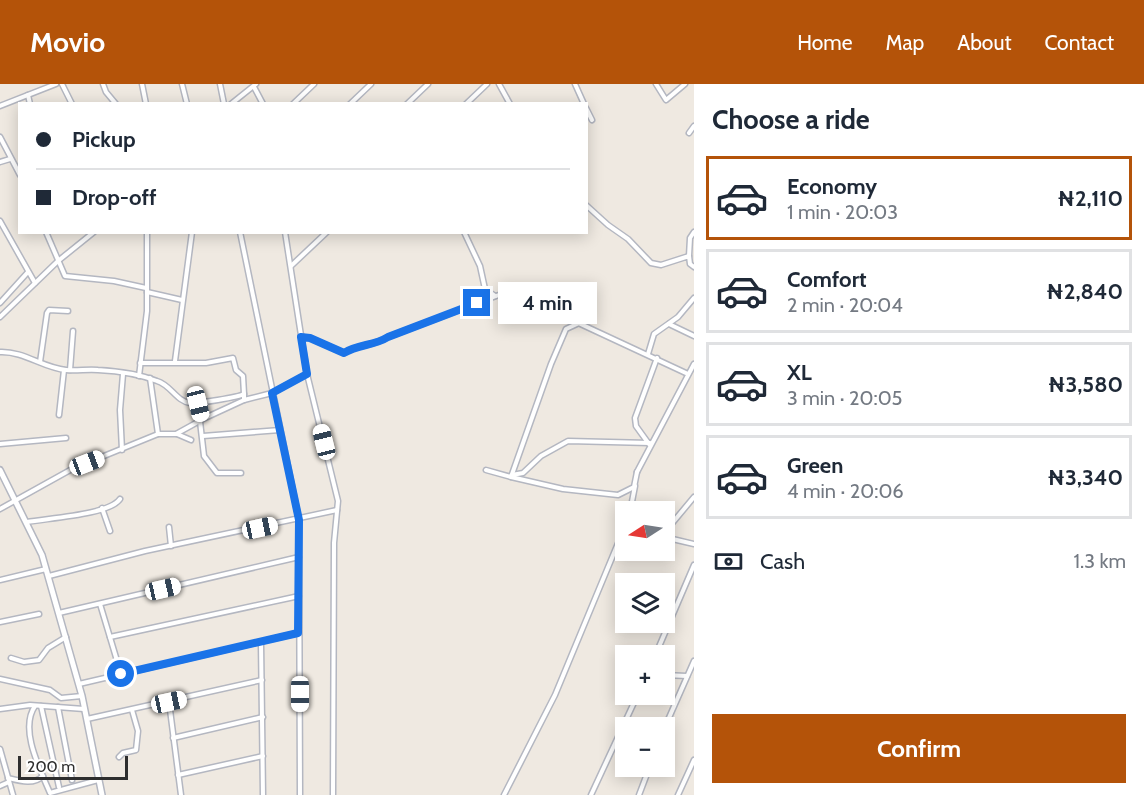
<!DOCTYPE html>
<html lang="en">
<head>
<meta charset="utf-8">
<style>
  :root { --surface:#fff; --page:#f2f2f3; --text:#1f2937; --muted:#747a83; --line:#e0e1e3; --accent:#b45309 }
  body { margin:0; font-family:Cabin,sans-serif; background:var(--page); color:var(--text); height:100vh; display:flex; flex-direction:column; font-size:22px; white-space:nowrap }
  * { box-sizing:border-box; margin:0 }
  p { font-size:20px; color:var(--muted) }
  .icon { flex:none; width:33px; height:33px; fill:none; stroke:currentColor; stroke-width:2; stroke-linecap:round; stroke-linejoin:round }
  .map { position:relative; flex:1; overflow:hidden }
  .drawer { display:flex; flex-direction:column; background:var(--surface); width:450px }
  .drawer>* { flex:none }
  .hud { position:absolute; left:18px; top:18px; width:570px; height:132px; border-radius:0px; box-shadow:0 3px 15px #0003; display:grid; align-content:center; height:132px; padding:0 18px; background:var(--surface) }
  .needle { width:39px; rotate:258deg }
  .fabs { position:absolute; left:615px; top:417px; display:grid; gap:12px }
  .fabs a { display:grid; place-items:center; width:60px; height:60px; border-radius:0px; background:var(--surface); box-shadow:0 3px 15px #0003; font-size:30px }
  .scale { position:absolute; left:18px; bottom:15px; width:110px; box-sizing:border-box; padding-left:6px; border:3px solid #2e2e2e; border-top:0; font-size:16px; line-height:21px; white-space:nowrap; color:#2e2e2e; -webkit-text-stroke:4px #fff; paint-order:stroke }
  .end { position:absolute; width:27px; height:27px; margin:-14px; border:8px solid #1a73e8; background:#fff; box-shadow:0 0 0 3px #fff }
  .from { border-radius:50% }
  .bubble { position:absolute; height:42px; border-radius:0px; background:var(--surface); box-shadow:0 3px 15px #0003; font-size:20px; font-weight:700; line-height:42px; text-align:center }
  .car { position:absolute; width:18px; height:36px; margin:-18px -9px; border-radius:8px; box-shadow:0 0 4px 2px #0007; background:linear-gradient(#fff 24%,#345 0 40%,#fff 0 76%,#345 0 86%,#fff 0) }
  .hud b { display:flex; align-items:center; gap:21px; height:57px; font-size:22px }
  .hud b+b { border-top:2px solid var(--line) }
  .hud i { width:15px; height:15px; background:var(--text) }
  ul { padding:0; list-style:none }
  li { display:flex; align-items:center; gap:18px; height:84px; margin:0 12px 9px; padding:0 6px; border:3px solid var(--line); border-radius:0px }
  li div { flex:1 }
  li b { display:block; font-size:22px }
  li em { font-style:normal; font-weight:700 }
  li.on { border-color:var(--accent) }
  li>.icon { width:54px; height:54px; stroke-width:1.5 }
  h2 { padding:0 18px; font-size:27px; line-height:72px }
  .pay { display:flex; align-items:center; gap:15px; height:66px; padding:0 18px; font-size:22px }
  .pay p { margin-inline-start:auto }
  .button { display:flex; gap:12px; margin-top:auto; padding:12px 18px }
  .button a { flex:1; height:69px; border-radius:0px; background:var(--accent); color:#fff; font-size:24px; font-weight:700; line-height:69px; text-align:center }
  header { display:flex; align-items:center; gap:36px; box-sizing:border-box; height:84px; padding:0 30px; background:var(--accent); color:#fff }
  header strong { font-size:28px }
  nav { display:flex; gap:33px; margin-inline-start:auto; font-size:21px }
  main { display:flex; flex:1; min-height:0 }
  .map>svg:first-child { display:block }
</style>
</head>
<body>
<header>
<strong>Movio</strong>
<nav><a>Home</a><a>Map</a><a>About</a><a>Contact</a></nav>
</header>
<main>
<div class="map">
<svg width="694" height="711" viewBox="0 0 694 711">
  <rect width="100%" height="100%" fill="#efe9e1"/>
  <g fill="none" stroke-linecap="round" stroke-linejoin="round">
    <defs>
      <g id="street">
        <polyline points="62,0 72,20"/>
        <polyline points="103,0 106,8 116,20"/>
        <polyline points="142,0 146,20"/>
        <polyline points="182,0 187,20"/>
        <polyline points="220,0 224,20"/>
        <polyline points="499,0 510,20"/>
        <polyline points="575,0 584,20"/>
        <polyline points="656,0 666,16 685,0"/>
        <polyline points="254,3 263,20"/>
        <polyline points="28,11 30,20"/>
        <polyline points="231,20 256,0"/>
        <polyline points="293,20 314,0"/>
        <polyline points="350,20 371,0"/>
        <polyline points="407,20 428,0"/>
        <polyline points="466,20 487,0"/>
        <polyline points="0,22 56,0"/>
        <polyline points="586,24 592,36"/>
        <polyline points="689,49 694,42"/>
        <polyline points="0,53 20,91"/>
        <polyline points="0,78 10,75"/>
        <polyline points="586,121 608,141 628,155 651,179 661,181 689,172 690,180 694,183"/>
        <polyline points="0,137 35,199"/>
        <polyline points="46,148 65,192 114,197 146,204"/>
        <polyline points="240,148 299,436 300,711"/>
        <polyline points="285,148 307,290 338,417 334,459 333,711"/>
        <polyline points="464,148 480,182 485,205 495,212"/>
        <polyline points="689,172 690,154 694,148"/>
        <polyline points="291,182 327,148"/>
        <polyline points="147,208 182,216"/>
        <polyline points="0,219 28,188"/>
        <polyline points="0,233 58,177 94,148"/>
        <polyline points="579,239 566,245 551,280 511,393 563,405 618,411 634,403 637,388"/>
        <polyline points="669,240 694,252"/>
        <path d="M 301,253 L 310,254 L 344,269 C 358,260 374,262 388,253 L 504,209 L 513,215 L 572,236 L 688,290"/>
        <path d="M 0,268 C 24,267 43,284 66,286 C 77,287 88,285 98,286 C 117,287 139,290 157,297 C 171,301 176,317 190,319 C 197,320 239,313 244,310 L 244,316"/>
        <polyline points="648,270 654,250 678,233 694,214"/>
        <polyline points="175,277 192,148"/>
        <polyline points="40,278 47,229 49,226 68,227"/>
        <polyline points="140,279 206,279 233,274 236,286 243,292 244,310"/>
        <polyline points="70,286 73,247"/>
        <polyline points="139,292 147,227 147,148"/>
        <polyline points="150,294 158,350"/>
        <polyline points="198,320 204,372 217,389 241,389"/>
        <polyline points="59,331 64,286"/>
        <polyline points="177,350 191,356"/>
        <polyline points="203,352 280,346"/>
        <polyline points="0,360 66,354"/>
        <polyline points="649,360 636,342 635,334 657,274"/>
        <polyline points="122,366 120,326 123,290"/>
        <polyline points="486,386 511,393"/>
        <polyline points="637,388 694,280"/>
        <polyline points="512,391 523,389 541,372 568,357 650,359"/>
        <polyline points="102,424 110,447"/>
        <polyline points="0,425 72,385 158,350 176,350 205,334 244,316 272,309 307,290"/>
        <polyline points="630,428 635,402"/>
        <path d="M 27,438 C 48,434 109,431 120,415"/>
        <polyline points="169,443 171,462"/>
        <polyline points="664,449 694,413"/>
        <polyline points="664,453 694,460"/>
        <polyline points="49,492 145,467 337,426"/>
        <polyline points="0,496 46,485"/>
        <polyline points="100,520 121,590"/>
        <polyline points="59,529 299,473"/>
        <polyline points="0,538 39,530"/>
        <polyline points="110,553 299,512"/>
        <polyline points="261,559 263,711"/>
        <polyline points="655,572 694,481"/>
        <polyline points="11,574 24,578 39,576 48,564 66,553"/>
        <polyline points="664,591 687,592"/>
        <polyline points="0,595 50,606 61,614 82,612"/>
        <polyline points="79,600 298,549"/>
        <polyline points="169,618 181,711"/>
        <path d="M 35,622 C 19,645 40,685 50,709 L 98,696"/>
        <polyline points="41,622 59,703"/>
        <polyline points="58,623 72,696"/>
        <polyline points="0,625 30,621 84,625"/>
        <polyline points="87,635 262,596"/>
        <polyline points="664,645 694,577"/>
        <polyline points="173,654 263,633"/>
        <polyline points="0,665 13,711"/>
        <polyline points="119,673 123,669 136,666 138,647 132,626"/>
        <polyline points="178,691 263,672"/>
        <path d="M 8,694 C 20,697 34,701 43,692"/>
        <polyline points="0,702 9,698"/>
        <polyline points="504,711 555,611 626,440"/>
        <polyline points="591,711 638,610"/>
        <polyline points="639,711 650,682"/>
        <polyline points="678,711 694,676"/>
      </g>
      <polyline id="secondary" points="0,386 42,471 82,612 102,711"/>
    </defs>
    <use href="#street" stroke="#b4b7c1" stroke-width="7"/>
    <use href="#secondary" stroke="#b4b7c1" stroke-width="8"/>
    <use href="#street" stroke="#fff" stroke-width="4"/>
    <use href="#secondary" stroke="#fff" stroke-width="5"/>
  </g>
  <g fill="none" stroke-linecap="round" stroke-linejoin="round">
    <path stroke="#1a73e8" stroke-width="8" d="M 121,590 L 298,549 L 299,436 L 272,309 L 307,290 L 301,253 L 310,254 L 344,269 C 358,260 374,262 388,253 L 477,219"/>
  </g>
</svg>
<div class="fabs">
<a><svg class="needle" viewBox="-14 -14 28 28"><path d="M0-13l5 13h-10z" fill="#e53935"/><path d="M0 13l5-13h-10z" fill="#747a83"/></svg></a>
<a><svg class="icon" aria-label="layers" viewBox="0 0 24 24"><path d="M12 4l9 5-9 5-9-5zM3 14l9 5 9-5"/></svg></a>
<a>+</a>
<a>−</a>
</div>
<div class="scale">200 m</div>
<i class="end from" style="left:121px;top:590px"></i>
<i class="end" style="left:477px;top:219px"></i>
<div class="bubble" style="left:498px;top:198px;width:99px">4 min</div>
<i class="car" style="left:198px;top:320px;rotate:166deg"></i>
<i class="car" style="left:324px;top:358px;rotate:346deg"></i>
<i class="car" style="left:87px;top:379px;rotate:69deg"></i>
<i class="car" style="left:260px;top:444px;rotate:78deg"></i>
<i class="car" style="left:163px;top:505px;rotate:77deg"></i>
<i class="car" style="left:300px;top:610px;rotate:180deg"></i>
<i class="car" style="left:169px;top:618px;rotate:78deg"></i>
<div class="hud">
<b><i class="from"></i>Pickup</b>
<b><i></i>Drop-off</b>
</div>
</div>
<section class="drawer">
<h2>Choose a ride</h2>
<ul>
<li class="on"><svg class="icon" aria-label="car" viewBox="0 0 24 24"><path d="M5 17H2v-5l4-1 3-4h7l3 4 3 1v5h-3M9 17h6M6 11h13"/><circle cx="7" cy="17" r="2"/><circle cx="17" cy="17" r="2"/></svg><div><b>Economy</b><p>1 min · 20:03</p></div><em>₦2,110</em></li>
<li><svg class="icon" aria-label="car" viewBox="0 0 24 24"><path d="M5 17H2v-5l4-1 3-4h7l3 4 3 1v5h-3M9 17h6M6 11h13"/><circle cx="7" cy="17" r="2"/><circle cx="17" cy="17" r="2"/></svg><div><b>Comfort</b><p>2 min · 20:04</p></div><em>₦2,840</em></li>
<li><svg class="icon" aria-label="car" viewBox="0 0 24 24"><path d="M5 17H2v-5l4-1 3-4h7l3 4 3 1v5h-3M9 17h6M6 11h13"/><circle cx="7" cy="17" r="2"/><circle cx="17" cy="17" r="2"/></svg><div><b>XL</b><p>3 min · 20:05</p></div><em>₦3,580</em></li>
<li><svg class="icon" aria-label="car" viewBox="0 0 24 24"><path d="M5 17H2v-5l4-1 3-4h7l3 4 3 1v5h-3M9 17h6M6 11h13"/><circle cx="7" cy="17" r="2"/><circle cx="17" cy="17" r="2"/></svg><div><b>Green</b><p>4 min · 20:06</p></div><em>₦3,340</em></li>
</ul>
<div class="pay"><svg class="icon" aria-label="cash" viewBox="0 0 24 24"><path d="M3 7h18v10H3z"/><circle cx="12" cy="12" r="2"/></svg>Cash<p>1.3 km</p></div>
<div class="button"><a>Confirm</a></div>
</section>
</main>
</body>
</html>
